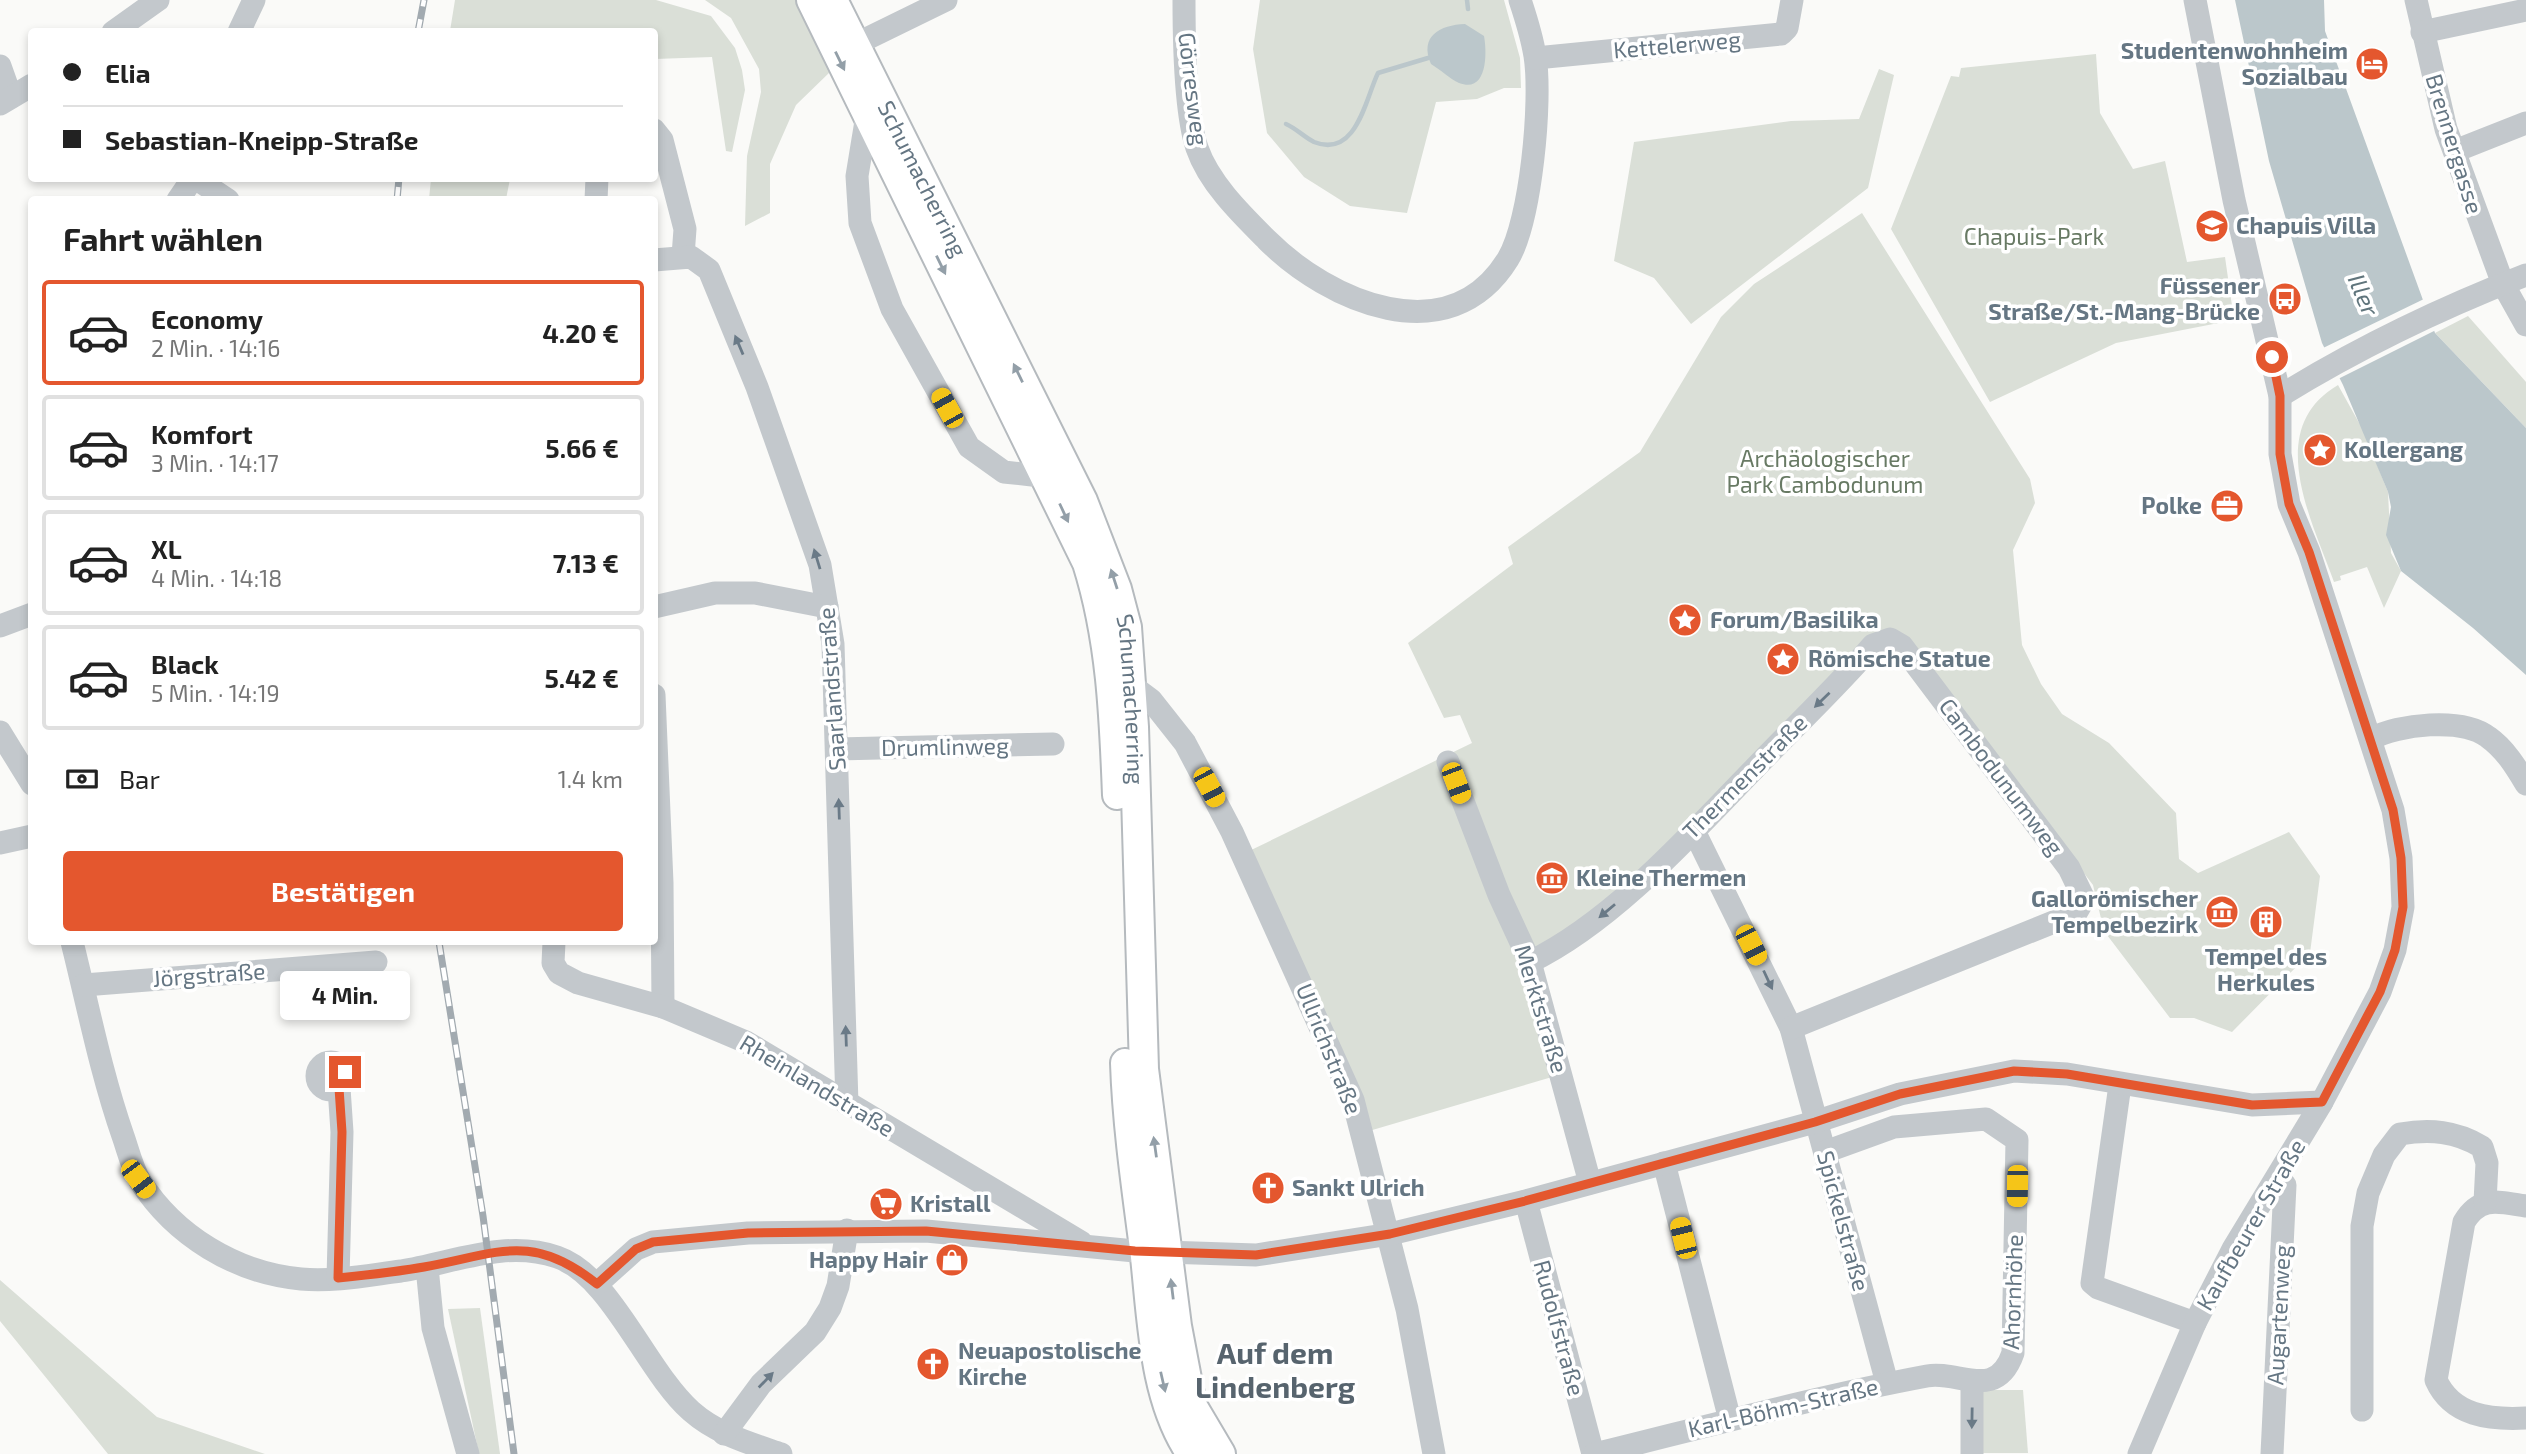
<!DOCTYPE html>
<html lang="de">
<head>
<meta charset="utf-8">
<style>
  :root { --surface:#fff; --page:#f2f2f2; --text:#222; --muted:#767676; --line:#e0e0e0; --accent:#e4572e }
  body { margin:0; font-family:"Exo 2",sans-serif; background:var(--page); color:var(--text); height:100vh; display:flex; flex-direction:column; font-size:26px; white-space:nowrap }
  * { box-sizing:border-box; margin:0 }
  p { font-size:23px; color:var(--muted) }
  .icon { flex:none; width:38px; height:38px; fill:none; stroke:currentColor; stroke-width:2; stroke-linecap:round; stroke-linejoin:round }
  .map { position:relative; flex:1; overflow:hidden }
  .panel { position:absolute; left:28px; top:196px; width:630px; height:749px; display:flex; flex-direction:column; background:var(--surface); border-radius:7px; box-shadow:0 4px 10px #0003 }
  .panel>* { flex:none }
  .top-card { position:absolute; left:28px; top:28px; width:630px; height:154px; border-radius:7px; box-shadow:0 4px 10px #0003; display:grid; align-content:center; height:154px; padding:0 35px; background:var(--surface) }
  .end { position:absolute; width:32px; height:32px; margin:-16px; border:9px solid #e4572e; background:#fff; box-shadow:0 0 0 4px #fff }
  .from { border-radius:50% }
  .bubble { position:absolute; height:49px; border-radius:7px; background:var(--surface); box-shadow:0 4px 10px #0003; font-size:23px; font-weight:700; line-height:49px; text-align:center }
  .car { position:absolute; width:21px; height:42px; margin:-21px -10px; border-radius:9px; box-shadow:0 0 5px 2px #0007; background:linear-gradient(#f5c518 24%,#345 0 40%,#f5c518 0 76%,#345 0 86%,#f5c518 0) }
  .top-card b { display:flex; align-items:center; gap:24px; height:66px; font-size:26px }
  .top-card b+b { border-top:2px solid var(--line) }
  .top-card i { width:18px; height:18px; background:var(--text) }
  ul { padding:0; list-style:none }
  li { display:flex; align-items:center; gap:21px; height:105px; margin:0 14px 10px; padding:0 21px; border:4px solid var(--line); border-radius:7px }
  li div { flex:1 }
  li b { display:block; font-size:26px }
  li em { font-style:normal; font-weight:700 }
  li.selected { border-color:var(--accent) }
  li>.icon { width:63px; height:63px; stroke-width:1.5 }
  h2 { padding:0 35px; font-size:32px; line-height:84px }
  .pay { display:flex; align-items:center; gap:18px; height:77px; padding:0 35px; font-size:26px }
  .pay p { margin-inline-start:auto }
  .button { display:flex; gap:14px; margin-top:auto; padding:14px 35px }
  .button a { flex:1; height:80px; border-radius:7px; background:var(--accent); color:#fff; font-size:28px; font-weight:700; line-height:80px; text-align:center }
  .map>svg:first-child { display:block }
</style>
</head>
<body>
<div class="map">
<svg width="2526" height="1454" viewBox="0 0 2526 1454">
  <rect width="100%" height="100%" fill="#fafaf8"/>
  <g fill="#dadfd7">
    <polygon points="455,0 656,0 711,16 735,48 742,70 745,90 732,152 726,151 712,57 655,59 654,32 450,31"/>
    <polygon points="705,0 797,0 831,71 796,105 770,164 770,213 745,226 747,156 761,92 759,69 731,18"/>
    <polygon points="1260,0 1504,0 1520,58 1521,88 1504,88 1477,99 1436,102 1407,213 1350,206 1304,177 1267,133 1253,49"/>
    <polygon points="2096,54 2100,113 2133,169 2165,161 2187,262 2225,257 2234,320 2116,343 1990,402 1891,229 1951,76 1959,77 1961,68"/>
    <polygon points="1879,69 1894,75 1868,188 1691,324 1654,278 1614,261 1634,142 1791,121 1859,119"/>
    <polygon points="431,179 431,178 510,179 506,199 429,199"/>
    <polygon points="1862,213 2030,479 2035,503 2013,550 2022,645 2041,684 2062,714 2109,743 2176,813 2179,859 2198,873 2289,832 2320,876 2310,953 2232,1032 2194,1018 2170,1018 2104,931 2093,885 1905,639 1879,631 1626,884 1560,938 1521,960 1552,1077 1369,1131 1247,852 1472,743 1460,715 1444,718 1408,643 1513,564 1508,547 1640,452 1721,317 1754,284"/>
    <polygon points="2468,316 2526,382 2526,428 2435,333"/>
    <path d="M 2338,385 L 2363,430 L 2388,492 L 2391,553 L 2401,571 L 2384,608 L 2367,567 L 2340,576 L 2341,580 L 2334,582 C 2312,520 2263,429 2338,385 Z"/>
    <polygon points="0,1280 157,1417 265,1454 108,1454 0,1321"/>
    <polygon points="480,1308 500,1454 479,1454 448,1309"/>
    <polygon points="1980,1390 2023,1390 2028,1453 1982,1453"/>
  </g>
  <g fill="#bbc7cb">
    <polygon points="2235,0 2324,0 2325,31 2435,333 2526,428 2526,675 2473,628 2401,571 2386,535 2391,507 2388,492 2343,385 2322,343 2269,161"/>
    <path d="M 1465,24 L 1484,36 C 1487,52 1488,94 1459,83 C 1450,79 1441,70 1431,64 C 1419,36 1440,25 1465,24 Z"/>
  </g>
  <polygon fill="#fafaf8" points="2424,299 2438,329 2336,380 2321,349"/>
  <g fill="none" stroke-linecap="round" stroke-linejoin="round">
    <g stroke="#bbc7cb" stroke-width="4.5">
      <polyline points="1467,0 1468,9"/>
      <path d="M 1286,124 C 1297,129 1304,137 1314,142 C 1357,159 1366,97 1378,73 L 1428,58"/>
    </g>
    <defs>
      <g id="major">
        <path d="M 811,0 L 1087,563 C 1111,639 1114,716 1117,795"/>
        <path id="s1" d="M 833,0 L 1083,501 L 1117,589 L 1127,627 L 1134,727 L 1144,1069 L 1177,1326 L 1192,1405 L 1221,1454"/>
        <path d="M 1125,1063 C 1127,1124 1136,1187 1144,1248 C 1152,1315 1152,1397 1191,1454"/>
      </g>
    </defs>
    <use href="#major" stroke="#b5babe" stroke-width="32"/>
    <g stroke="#c3c8cc" stroke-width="23">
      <path d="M 1184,0 C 1184,39 1185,112 1197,148 C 1209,183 1241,214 1267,240 C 1328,301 1449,355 1508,259 C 1531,221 1542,100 1535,56 C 1532,37 1526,18 1520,0"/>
      <polyline points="2416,0 2446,129 2503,284 2526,325"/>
      <polyline points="113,32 158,0"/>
      <polyline points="239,32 254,0"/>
      <polyline points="2422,32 2526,10"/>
      <polyline points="856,44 946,0"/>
      <polyline points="1536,58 1781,34 1787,28 1792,0"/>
      <polyline points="0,66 11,97"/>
      <polyline points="0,104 32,85"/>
      <polyline points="867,115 857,176 860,223 892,309 969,447 1004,472 1032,475 1043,472"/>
      <polyline points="654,130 662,140 685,229 683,256"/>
      <polyline points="2455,151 2526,123"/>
      <polyline points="195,178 228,200"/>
      <polyline points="178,200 193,178"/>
      <polyline points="596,200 597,178"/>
      <polyline points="654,260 691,257 709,270 757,387 820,565 833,644 847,1104"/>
      <path d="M 2280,396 C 2358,348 2441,308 2526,275"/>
      <polyline points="654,607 715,593 755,593 827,607"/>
      <polyline points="0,626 32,614"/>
      <polyline points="1131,685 1151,700 1185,743 1232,832 1353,1100 1407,1309 1434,1454"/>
      <polyline points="654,695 662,883 663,1007"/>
      <polyline points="0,732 32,784"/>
      <path d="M 2371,739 C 2398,724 2462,717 2488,737 C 2505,749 2516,767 2526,784"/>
      <polyline points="837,749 1053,744"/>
      <polyline points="1448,762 1499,895 1530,962 1590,1183"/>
      <polyline points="1694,831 1791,1028 1887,1383"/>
      <polyline points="0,843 32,836"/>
      <path d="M 72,942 C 88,1006 101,1073 123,1136 C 128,1150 132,1168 140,1181 C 175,1236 236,1273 301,1279 C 334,1282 369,1275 401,1271 C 453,1263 505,1239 557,1257 C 611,1275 646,1371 691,1411 C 717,1434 749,1443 781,1454"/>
      <polyline points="554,942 553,963 559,973 578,983 663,1007 746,1042 1081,1242"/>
      <path d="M 1530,962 C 1614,921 1690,835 1755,768 C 1794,727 1836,688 1873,645 L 1890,639 L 1902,646 L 2069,868 L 2084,899 L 2076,913 L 1791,1028"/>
      <polyline points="84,985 376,962"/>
      <circle cx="331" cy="1076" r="14"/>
      <polyline points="2120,1085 2092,1283 2098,1288 2195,1323"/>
      <polyline points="1664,1163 1730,1420"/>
      <polyline points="1526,1201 1593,1454"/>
      <path d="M 2526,1206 C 2499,1202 2480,1195 2464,1222 L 2436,1380 C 2452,1416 2490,1420 2526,1418"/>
      <polyline points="427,1267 433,1328 468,1454"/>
      <polyline points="338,1278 342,1132 339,1088"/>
      <polyline points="597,1284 636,1249 653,1242 748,1233 926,1231 1135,1251 1256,1255 1390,1234 1526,1201 1815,1122 1900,1094 2014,1071 2067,1074 2252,1105 2322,1102"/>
      <path d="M 2362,1410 L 2362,1226 L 2368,1193 L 2384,1155 L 2400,1134 C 2430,1129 2456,1131 2482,1147 L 2487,1163 L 2485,1202"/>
      <polyline points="724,1434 761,1384 815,1332 830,1308 838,1286 847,1230"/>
      <path d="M 1595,1454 C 1705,1427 1815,1397 1927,1376 C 1959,1370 1996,1402 2013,1353 L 2017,1140 L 1986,1119 L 1894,1127 L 1825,1152"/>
      <polyline points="1972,1454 1972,1383"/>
      <polyline points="2139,1454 2195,1323 2233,1249 2322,1102 2380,992 2395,950 2403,907 2401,858 2393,810 2309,552 2289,504 2280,454 2280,396 2234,200 2195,0"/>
      <polyline points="2272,1454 2285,1185 2278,1177"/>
    </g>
    <use href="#major" stroke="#fff" stroke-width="28"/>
    <defs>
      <g id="rail">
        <polyline points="418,32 424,0"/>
        <polyline points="397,200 399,178"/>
        <polyline points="439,942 483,1216 514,1454"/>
      </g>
    </defs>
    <use href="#rail" stroke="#a2aab0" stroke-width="7"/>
    <use href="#rail" stroke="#fff" stroke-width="4.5" stroke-dasharray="13" stroke-linecap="butt"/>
  </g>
  <defs><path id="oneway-solid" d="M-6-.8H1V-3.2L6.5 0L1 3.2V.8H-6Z" transform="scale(1.75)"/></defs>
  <g fill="#939fa8">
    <use href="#oneway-solid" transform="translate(840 61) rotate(64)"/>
    <use href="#oneway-solid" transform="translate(941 265) rotate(64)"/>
    <use href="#oneway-solid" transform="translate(1018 373) rotate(-116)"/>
    <use href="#oneway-solid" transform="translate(1064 513) rotate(65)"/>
    <use href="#oneway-solid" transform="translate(1114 579) rotate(-108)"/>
    <use href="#oneway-solid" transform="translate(1155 1147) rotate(-98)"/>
    <use href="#oneway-solid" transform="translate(1172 1289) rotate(-97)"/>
    <use href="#oneway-solid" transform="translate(1163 1382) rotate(77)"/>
  </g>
  <g fill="#6a7a87">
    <use href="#oneway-solid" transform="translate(739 345) rotate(-113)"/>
    <use href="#oneway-solid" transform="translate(817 559) rotate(-107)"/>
    <use href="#oneway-solid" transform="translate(1822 700) rotate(136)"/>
    <use href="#oneway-solid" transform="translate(839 809) rotate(-92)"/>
    <use href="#oneway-solid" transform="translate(1607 911) rotate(140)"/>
    <use href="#oneway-solid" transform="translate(1768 980) rotate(65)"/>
    <use href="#oneway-solid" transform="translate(846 1036) rotate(-92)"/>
    <use href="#oneway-solid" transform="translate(766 1380) rotate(-46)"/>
    <use href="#oneway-solid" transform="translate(1972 1418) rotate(91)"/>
  </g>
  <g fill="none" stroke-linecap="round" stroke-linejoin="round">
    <path stroke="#e4572e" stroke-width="9" d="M 345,1072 L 344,1081 L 339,1088 L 342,1132 L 338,1278 C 367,1275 396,1272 424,1267 C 497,1254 531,1231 597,1284 L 636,1249 L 653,1242 L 748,1233 L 926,1231 L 1135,1251 L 1256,1255 L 1390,1234 L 1525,1201 L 1815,1122 L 1900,1094 L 2014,1071 L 2067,1074 L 2252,1105 L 2322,1102 L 2380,992 L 2395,950 L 2403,907 L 2401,858 L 2393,810 L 2309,552 L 2289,504 L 2280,454 L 2280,396 L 2272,357"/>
  </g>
  <defs>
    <symbol id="hotel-disc" viewBox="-11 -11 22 22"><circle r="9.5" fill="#e4572e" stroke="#fff"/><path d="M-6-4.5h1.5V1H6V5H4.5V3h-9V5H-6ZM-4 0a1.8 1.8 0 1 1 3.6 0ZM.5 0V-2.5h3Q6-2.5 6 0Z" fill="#fff"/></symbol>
    <symbol id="school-disc" viewBox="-11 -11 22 22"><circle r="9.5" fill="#e4572e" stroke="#fff"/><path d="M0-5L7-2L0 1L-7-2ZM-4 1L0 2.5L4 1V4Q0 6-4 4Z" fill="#fff"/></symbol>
    <symbol id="bus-disc" viewBox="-11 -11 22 22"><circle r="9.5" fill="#e4572e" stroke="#fff"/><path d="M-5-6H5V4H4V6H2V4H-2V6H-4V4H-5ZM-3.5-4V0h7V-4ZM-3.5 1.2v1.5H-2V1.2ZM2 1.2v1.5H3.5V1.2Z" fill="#fff"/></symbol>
    <symbol id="sight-disc" viewBox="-11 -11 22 22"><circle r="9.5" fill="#e4572e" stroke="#fff"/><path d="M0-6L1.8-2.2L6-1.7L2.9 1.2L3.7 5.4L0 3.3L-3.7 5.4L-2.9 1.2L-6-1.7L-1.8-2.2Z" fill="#fff"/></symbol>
    <symbol id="office-disc" viewBox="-11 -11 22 22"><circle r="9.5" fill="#e4572e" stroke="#fff"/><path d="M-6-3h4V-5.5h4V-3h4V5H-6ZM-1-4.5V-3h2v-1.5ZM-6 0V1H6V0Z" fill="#fff"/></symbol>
    <symbol id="museum-disc" viewBox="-11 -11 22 22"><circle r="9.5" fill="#e4572e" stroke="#fff"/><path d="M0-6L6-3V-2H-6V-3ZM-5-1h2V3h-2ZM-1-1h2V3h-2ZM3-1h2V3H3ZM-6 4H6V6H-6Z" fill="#fff"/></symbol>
    <symbol id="building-disc" viewBox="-11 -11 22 22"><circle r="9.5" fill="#e4572e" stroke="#fff"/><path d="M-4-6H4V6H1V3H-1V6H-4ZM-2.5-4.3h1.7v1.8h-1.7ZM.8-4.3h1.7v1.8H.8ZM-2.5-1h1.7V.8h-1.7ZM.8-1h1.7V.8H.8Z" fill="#fff"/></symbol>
    <symbol id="church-disc" viewBox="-11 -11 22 22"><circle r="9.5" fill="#e4572e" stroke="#fff"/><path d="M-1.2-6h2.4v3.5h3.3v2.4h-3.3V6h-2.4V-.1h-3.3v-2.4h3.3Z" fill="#fff"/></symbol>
    <symbol id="supermarket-disc" viewBox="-11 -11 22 22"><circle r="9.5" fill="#e4572e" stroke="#fff"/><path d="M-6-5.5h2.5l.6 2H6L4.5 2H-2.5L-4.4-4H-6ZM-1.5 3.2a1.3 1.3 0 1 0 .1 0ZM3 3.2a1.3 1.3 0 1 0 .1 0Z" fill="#fff"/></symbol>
    <symbol id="shop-disc" viewBox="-11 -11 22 22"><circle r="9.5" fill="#e4572e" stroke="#fff"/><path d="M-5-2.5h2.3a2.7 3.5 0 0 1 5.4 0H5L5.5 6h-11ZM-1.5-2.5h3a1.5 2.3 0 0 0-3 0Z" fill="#fff"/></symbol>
  </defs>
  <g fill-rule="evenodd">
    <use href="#hotel-disc" x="2353" y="45" width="38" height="38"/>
    <use href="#school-disc" x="2193" y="207" width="38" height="38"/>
    <use href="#bus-disc" x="2266" y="280" width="38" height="38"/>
    <use href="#sight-disc" x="2301" y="431" width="38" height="38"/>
    <use href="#office-disc" x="2208" y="487" width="38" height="38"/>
    <use href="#sight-disc" x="1666" y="601" width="38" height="38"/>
    <use href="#sight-disc" x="1764" y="640" width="38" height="38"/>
    <use href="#museum-disc" x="1533" y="859" width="38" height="38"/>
    <use href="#museum-disc" x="2203" y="893" width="38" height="38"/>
    <use href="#building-disc" x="2247" y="903" width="38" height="38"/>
    <use href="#church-disc" x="1249" y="1169" width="38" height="38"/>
    <use href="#supermarket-disc" x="867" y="1185" width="38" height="38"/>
    <use href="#shop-disc" x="933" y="1241" width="38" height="38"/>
    <use href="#church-disc" x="914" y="1345" width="38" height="38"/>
  </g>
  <g text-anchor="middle" stroke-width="7" stroke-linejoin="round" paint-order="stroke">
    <g font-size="23" fill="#657683" stroke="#fff">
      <text transform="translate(1677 45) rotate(-5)" y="8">Kettelerweg</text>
      <text transform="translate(1193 89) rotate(83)" y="8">Görresweg</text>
      <text transform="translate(2454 144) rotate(73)" y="8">Brennergasse</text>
      <text dy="8" stroke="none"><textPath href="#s1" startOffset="200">Schumacherring</textPath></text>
      <text transform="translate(832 689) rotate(-94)" y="8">Saarlandstraße</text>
      <text dy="8" stroke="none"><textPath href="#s1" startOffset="766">Schumacherring</textPath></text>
      <text transform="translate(945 747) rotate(-1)" y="8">Drumlinweg</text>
      <text transform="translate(1745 777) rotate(-45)" y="8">Thermenstraße</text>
      <text transform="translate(2001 777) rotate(53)" y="8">Cambodunumweg</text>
      <text transform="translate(209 975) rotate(-4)" y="8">Jörgstraße</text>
      <text transform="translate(1541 1009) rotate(73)" y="8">Merktstraße</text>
      <text transform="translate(1329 1049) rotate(68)" y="8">Ullrichstraße</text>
      <text transform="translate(817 1086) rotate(31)" y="8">Rheinlandstraße</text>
      <text transform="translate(1843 1221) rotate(75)" y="8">Spickelstraße</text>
      <text transform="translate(2251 1225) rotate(-60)" y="8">Kaufbeurer Straße</text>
      <text transform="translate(2013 1292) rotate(-88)" y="8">Ahornhöhe</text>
      <text transform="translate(2279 1315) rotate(-87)" y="8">Augartenweg</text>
      <text transform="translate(1559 1328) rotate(75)" y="8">Rudolfstraße</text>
      <text transform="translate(1783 1408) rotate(-13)" y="8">Karl-Böhm-Straße</text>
    </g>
    <g font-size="23" font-weight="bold" fill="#657683" stroke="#fff" text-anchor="start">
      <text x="2348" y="59" text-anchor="end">Studentenwohnheim<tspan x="2348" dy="26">Sozialbau</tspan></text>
      <text x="2236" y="234">Chapuis Villa</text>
      <text x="2260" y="294" text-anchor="end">Füssener<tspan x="2260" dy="26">Straße/St.-Mang-Brücke</tspan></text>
      <text x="2344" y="458">Kollergang</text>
      <text x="2202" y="514" text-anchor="end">Polke</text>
      <text x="1710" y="628">Forum/Basilika</text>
      <text x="1808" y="667">Römische Statue</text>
      <text x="1576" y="886">Kleine Thermen</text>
      <text x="2198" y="907" text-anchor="end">Gallorömischer<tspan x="2198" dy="26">Tempelbezirk</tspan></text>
      <text x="2266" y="965" text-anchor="middle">Tempel des<tspan x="2266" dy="26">Herkules</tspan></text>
      <text x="1292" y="1196">Sankt Ulrich</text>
      <text x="910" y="1212">Kristall</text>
      <text x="928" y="1268" text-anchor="end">Happy Hair</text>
      <text x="958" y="1359">Neuapostolische<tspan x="958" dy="26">Kirche</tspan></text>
    </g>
    <g font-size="23" fill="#687a64" stroke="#fff">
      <text x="2034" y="245">Chapuis-Park</text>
      <text x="1825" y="467">Archäologischer<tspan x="1825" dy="26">Park Cambodunum</tspan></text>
    </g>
    <g font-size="24" font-style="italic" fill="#60757c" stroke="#fff">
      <text transform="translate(2363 295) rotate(67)" y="8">Iller</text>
    </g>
    <g font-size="30" font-weight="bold" fill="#57646e" stroke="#fff">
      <text x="1275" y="1364">Auf dem<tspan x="1275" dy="34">Lindenberg</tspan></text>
    </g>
  </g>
</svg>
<i class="end from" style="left:2272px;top:357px"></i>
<i class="end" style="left:345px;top:1072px"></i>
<div class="bubble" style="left:280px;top:971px;width:130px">4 Min.</div>
<i class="car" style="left:947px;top:408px;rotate:331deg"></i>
<i class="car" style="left:1456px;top:783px;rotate:159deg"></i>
<i class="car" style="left:1209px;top:787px;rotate:152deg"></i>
<i class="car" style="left:1751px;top:945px;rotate:153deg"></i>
<i class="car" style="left:138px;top:1179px;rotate:143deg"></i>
<i class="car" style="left:2017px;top:1186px;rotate:181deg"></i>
<i class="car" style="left:1683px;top:1238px;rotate:346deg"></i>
<div class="top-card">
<b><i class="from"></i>Elia</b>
<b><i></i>Sebastian-Kneipp-Straße</b>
</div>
<section class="panel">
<h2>Fahrt wählen</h2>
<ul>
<li class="selected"><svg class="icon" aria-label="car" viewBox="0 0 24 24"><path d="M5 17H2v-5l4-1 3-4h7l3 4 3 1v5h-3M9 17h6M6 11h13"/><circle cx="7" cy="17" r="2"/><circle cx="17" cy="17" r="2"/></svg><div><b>Economy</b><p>2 Min. · 14:16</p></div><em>4.20 €</em></li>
<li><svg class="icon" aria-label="car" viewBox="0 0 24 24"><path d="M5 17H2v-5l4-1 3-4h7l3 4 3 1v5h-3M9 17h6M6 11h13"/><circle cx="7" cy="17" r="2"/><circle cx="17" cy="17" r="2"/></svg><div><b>Komfort</b><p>3 Min. · 14:17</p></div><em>5.66 €</em></li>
<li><svg class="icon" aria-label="car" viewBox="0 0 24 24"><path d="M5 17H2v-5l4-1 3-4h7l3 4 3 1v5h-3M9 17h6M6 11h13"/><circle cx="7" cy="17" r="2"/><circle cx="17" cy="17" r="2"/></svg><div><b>XL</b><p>4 Min. · 14:18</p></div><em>7.13 €</em></li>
<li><svg class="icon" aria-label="car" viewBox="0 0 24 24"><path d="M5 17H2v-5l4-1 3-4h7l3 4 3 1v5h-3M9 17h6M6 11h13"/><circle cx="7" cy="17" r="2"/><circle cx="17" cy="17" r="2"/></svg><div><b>Black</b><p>5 Min. · 14:19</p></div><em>5.42 €</em></li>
</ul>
<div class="pay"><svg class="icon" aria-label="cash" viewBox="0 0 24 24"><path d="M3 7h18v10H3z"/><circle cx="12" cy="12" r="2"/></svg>Bar<p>1.4 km</p></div>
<div class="button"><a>Bestätigen</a></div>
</section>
</div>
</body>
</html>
